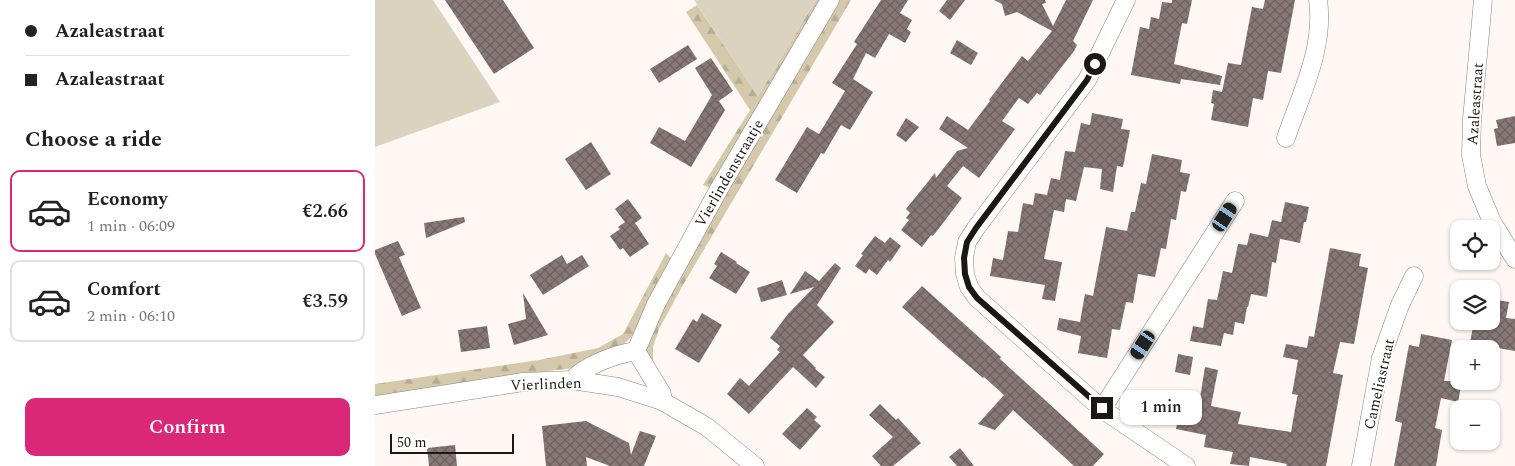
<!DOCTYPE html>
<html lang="en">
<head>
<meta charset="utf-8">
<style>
  :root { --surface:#fff; --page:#f2f2f2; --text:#222; --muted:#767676; --line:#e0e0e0; --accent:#db2777 }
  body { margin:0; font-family:Spectral,serif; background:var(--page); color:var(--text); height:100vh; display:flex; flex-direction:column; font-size:19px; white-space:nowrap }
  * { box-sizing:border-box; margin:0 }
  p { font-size:16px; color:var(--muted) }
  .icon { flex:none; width:28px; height:28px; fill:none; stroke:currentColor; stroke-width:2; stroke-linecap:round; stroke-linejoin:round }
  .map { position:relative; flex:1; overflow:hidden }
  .panel { display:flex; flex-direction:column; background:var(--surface); width:375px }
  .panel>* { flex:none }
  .hud { display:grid; align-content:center; height:110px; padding:0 25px; background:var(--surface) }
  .buttons { position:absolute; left:1075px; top:220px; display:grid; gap:10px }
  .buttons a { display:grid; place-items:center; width:50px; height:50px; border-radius:10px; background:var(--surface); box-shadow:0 1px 4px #0004; font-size:25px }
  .scale { position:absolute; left:15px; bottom:12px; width:124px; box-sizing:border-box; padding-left:5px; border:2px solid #1b1714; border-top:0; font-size:14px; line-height:18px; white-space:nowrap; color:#1b1714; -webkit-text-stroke:4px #fff; paint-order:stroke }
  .end { position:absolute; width:22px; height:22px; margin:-11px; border:6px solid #1b1714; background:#fff; box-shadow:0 0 0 2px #fff }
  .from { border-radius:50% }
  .bubble { position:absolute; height:35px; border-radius:10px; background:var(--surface); box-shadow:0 1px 4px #0004; font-size:16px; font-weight:600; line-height:35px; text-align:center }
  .car { position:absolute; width:15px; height:30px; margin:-15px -8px; border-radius:6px; box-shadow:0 0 4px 1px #0007; background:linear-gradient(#222 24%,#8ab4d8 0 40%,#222 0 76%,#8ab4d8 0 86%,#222 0) }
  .hud b { display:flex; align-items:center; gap:18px; height:48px; font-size:19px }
  .hud b+b { border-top:1px solid var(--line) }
  .hud i { width:12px; height:12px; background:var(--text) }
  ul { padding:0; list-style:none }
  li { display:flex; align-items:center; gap:15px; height:82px; margin:0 10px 8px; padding:0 15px; border:2px solid var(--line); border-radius:10px }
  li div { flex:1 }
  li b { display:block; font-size:19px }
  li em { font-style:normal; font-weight:600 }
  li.active { border-color:var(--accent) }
  li>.icon { width:45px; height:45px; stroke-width:1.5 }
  h2 { padding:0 25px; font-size:22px; line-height:60px }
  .primary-button { display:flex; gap:10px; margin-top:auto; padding:10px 25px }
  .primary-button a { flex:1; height:58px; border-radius:10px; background:var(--accent); color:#fff; font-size:20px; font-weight:600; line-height:58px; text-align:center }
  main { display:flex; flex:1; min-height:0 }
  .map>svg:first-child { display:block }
</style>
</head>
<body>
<main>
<section class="panel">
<div class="hud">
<b><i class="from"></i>Azaleastraat</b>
<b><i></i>Azaleastraat</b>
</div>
<h2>Choose a ride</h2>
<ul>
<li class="active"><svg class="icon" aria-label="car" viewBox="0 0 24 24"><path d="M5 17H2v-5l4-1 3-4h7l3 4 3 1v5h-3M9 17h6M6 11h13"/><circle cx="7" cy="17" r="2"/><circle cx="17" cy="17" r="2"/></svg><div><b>Economy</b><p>1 min · 06:09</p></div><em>€2.66</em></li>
<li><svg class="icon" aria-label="car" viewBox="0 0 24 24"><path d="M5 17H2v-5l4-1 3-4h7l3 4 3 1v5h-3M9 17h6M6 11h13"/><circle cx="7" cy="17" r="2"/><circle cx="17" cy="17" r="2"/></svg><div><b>Comfort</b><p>2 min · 06:10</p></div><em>€3.59</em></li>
</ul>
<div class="primary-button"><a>Confirm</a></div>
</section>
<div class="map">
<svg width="1140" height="466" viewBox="0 0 1140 466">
  <defs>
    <pattern id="forest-firs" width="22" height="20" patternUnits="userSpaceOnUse" patternTransform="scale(1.25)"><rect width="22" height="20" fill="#d5c9ab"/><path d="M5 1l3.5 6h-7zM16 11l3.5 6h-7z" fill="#b6ac92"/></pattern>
    <pattern id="building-cross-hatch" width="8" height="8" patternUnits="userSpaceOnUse" patternTransform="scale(1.25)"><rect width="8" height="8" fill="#867876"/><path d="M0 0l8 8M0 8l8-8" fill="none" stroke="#6d6160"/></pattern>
  </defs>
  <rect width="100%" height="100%" fill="#fff7f3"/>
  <g fill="#dad3c0">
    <polygon points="0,0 58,0 125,102 0,147"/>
    <polygon points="319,0 441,0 383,96"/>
  </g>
  <g fill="url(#forest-firs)">
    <polygon points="441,0 476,0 308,285 284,329 278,347 278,365 270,349 279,321 347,193 328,185 375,110 311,12 322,5 383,96"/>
    <polygon points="291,253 299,261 264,330 240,352 208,367 173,371 0,398 0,384 164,360 223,348 248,334"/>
  </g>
  <g fill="url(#building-cross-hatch)">
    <polygon points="70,0 128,0 159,48 119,74"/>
    <polygon points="506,0 533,0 525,13 537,20 532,29 536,32 530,43 514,34 500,58 491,53 478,79 498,92 475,130 466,125 449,154 446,153 422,193 400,180 432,127 444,134 470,91 457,83 482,44 479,42"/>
    <polygon points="572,0 590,0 575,20 564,11"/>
    <polygon points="619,0 670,0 671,3 667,4 678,26 691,0 718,0 698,41 702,45 699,51 665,95 662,93 653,104 644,98 627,121 640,129 604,178 588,166 572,186 587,198 558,236 556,235 547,247 526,230 534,220 531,218 535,213 531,209 560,173 561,178 582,151 593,148 564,129 572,116 593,130 615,101 614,100 647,56 653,61 677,31 642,12 630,16 627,4"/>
    <polygon points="797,0 817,0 812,24 807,23 799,64 847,76 845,85 806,79 805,84 756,75 765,27 774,29 776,17 784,19 787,2 797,3"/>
    <polygon points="890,0 920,0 906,73 893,71 888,100 878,98 873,127 836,120 839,104 836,103 838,90 847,92 853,63 866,65 877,7 888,9"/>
    <polygon points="582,40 603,53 596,65 575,53"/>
    <polygon points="313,45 322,59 284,83 275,69"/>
    <polygon points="336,58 358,91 344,101 350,110 316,167 275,143 284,127 310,141 337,95 320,68"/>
    <polygon points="717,113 748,119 746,129 755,130 748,167 742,166 738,192 725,189 727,169 709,167 701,201 691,199 689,212 679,210 669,259 687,262 680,301 667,299 670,285 615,276 618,258 628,260 633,231 643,232 648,203 658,205 660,193 672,195 676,178 685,180 690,151 700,152 706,123 715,125"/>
    <polygon points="1140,116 1140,143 1122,146 1119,129 1123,128 1121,120"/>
    <polygon points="531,118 544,127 531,142 521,135"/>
    <polygon points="216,142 236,174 211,190 190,159"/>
    <polygon points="777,154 807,160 805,172 815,174 811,192 806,191 801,220 796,219 791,249 786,248 780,277 763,274 758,303 751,302 745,330 737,329 732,358 703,353 706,336 682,330 684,318 705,322 710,294 718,296 731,227 752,231 756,212 760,212 766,183 771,184"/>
    <polygon points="253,199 267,218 260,223 274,244 255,257 248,248 245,250 235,236 245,229 243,227 250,222 240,209"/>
    <polygon points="910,202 934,207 931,222 929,222 925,243 901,238 905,239 901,263 897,262 892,297 876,294 873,307 872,307 869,324 860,322 858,335 849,333 846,346 815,341 818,326 828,328 833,299 842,300 848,271 857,273 863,244 872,245 875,233 893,237 897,220 906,222"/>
    <polygon points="89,217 90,222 51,238 49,223"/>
    <polygon points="500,236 510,243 515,237 526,246 515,262 513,260 502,275 494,269 491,274 480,266 488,255 486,254"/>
    <polygon points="23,241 30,255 24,257 46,308 27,316 0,254 0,250"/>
    <polygon points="955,248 986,254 984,266 993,268 979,344 965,342 958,373 968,375 951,466 911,466 912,464 875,457 874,466 855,464 858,452 829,447 831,435 801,429 807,400 824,404 830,367 843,370 836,406 866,412 863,424 916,432 922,398 923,395 917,394 923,360 908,357 911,344 932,348 934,336 939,337"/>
    <polygon points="346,252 362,262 361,263 375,272 361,294 334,278 342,266 339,264"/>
    <polygon points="187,255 192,264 207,255 214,266 168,295 155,275"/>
    <polygon points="460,263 466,268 442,305 459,322 428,355 441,368 440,369 450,377 441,388 418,367 374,414 352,394 365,378 374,386 405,352 402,350 405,346 395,338 413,314 439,287 415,294 430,271 444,281"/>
    <polygon points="407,280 412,295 386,302 382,288"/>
    <polygon points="547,286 626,357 625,359 729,454 718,466 699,466 638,410 620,430 603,424 629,395 609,377 608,378 573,348 527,307"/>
    <polygon points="148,293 173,335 139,345 133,324 151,319"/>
    <polygon points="1116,299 1134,302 1131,318 1140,319 1140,351 1095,343 1099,321 1116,321"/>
    <polygon points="327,313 347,325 324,363 300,349 318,319 322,322"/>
    <polygon points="112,326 115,348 86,352 83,330"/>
    <polygon points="1046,334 1077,340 1069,381 1087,381 1083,402 1066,398 1060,428 1067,430 1061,466 1019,466 1027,423 1020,421 1034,345 1044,347"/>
    <polygon points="803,354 818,357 815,375 800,372"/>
    <polygon points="505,404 521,420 523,418 546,443 518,466 506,466 497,456 518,437 494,415"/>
    <polygon points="432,408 442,417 439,420 446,426 425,450 407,434"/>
    <polygon points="211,421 254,443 256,455 265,431 281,436 269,466 235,466 211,457 212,466 171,466 167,426"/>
    <polygon points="80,445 82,466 54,466 52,448"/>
    <polygon points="585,448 599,466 582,466 574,457"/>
  </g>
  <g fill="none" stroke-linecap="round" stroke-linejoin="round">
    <defs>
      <g id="minor">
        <polyline points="751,0 712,80 601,228 592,242 589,258 590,274 594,287 602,298 727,409 811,466"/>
        <polyline points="1108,0 1097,119 1096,155 1102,186 1117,222 1140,259"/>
        <path d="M 911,138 C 926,94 950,47 943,0"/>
        <polyline points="261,351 281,304 344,189 455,0"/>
        <polyline points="261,351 287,394 287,401"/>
        <path d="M 197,380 C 210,365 242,354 261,351"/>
        <polyline points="0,405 148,382 197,380 243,387 287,401 332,427 380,466"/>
        <polyline points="727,409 860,201"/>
        <polyline points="986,466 1006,358 1025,305 1039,276"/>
      </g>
    </defs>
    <use href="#minor" stroke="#8d817b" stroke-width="19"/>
    <use href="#minor" stroke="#fff" stroke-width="18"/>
  </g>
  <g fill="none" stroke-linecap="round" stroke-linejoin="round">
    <polyline stroke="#1b1714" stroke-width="6" points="720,64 712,80 601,228 592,242 589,258 590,274 594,287 602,298 727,408"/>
  </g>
  <g text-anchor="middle" stroke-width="4" stroke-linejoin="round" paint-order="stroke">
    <g font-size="15" fill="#1b1714" stroke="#fff">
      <text transform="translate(1100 104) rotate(-86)" y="5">Azaleastraat</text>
      <text transform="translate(354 173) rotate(-60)" y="5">Vierlindenstraatje</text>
      <text transform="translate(171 384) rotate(-2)" y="5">Vierlinden</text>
      <text transform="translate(1004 384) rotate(-77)" y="5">Cameliastraat</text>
    </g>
  </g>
</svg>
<div class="buttons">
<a><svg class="icon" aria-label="locate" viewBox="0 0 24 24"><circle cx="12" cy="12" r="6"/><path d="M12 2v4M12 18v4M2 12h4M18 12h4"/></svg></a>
<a><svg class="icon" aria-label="layers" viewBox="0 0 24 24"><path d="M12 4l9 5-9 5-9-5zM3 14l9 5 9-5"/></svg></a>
<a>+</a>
<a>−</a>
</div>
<div class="scale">50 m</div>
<i class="end from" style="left:720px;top:64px"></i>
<i class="end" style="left:727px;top:408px"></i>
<div class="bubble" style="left:745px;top:390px;width:82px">1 min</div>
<i class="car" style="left:850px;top:217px;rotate:33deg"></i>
<i class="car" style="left:768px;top:345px;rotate:213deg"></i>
</div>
</main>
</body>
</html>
